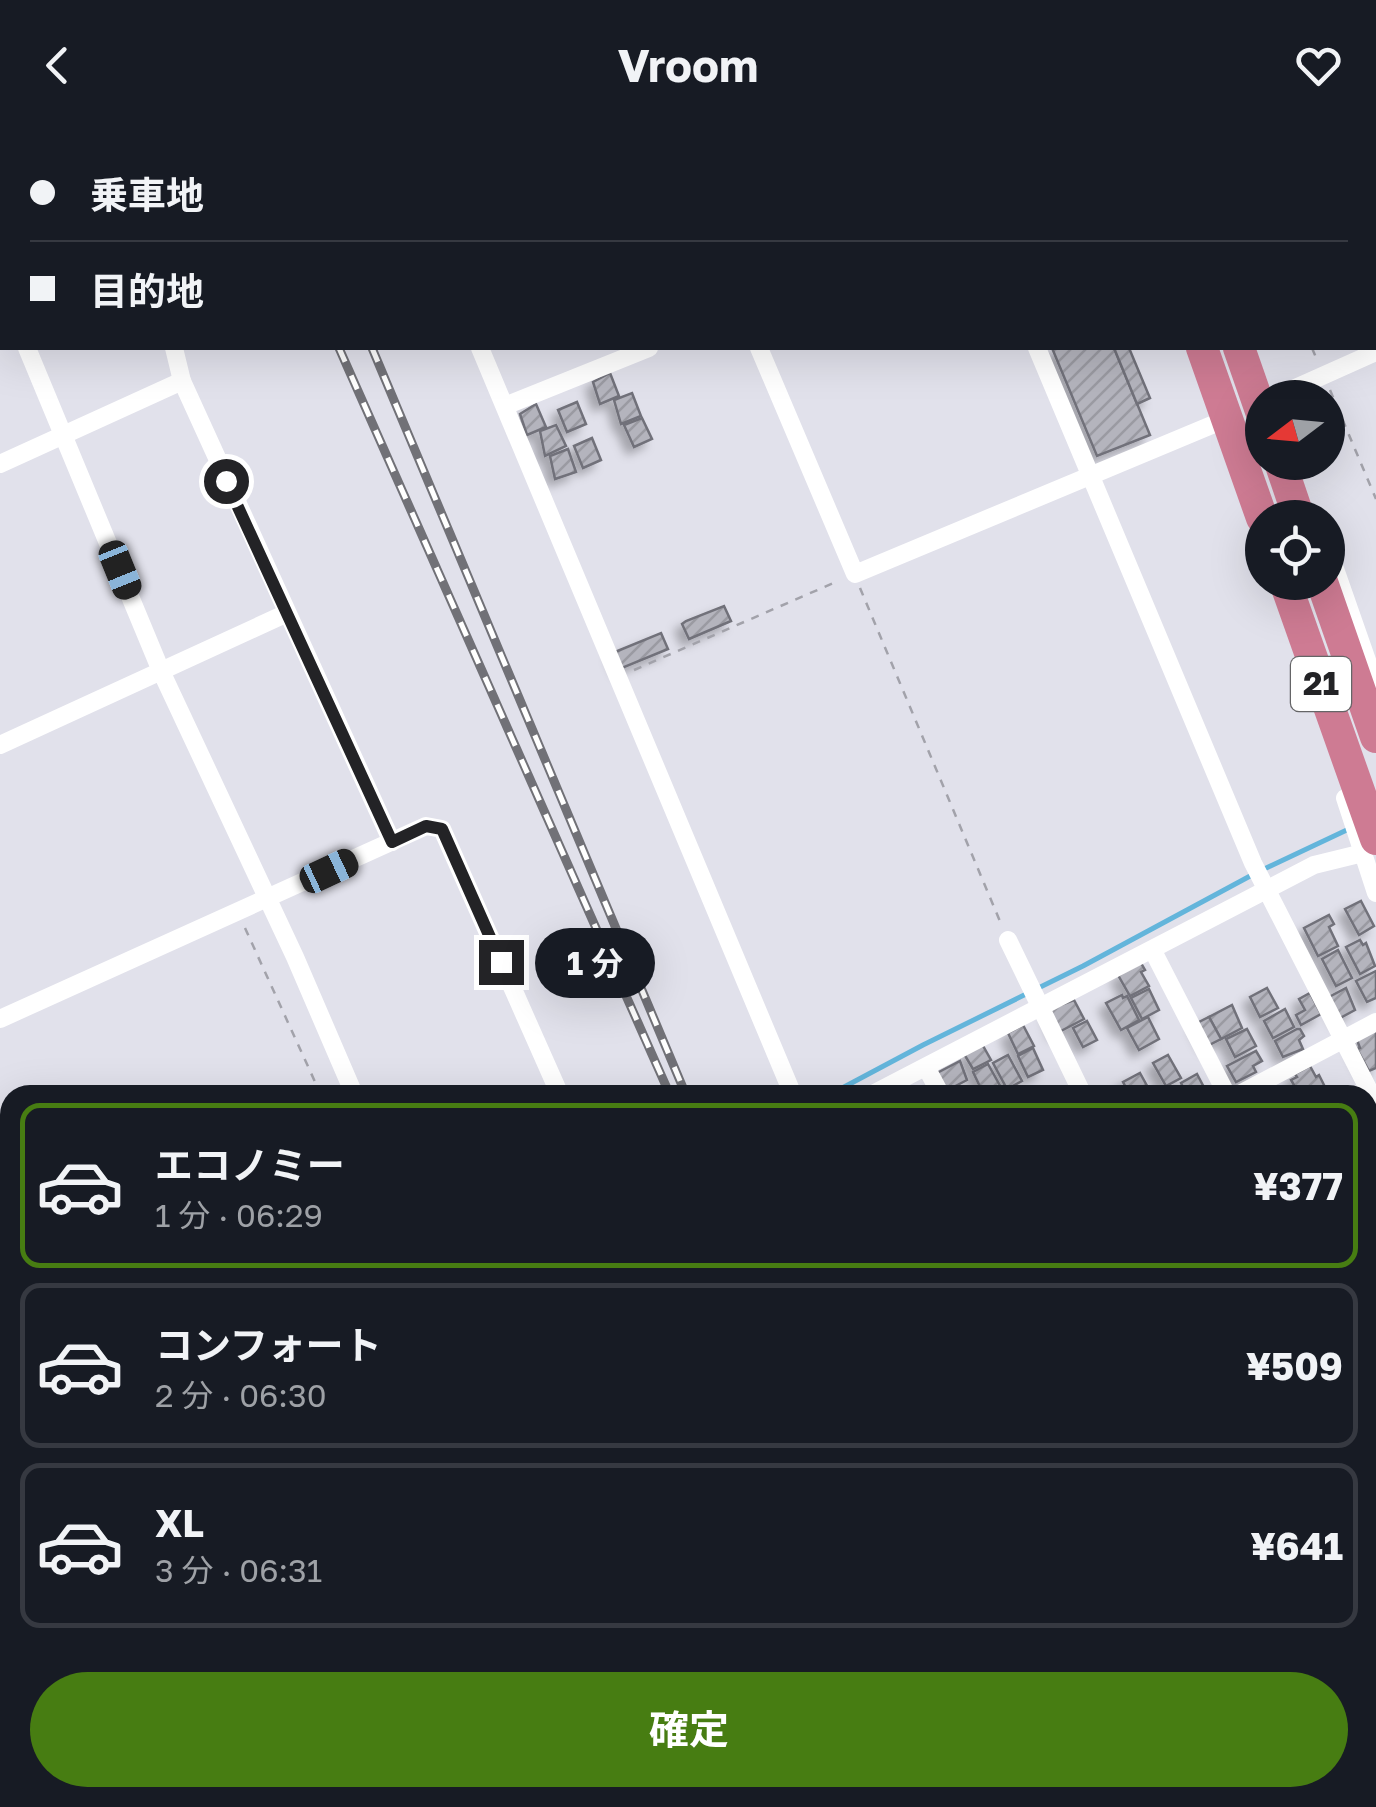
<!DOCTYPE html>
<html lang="ja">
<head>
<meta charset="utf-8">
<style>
  :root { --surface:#171b24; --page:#20242c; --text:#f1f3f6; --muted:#9ea1a6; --line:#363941; --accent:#477d12 }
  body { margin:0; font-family:"Golos Text","Noto Sans JP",sans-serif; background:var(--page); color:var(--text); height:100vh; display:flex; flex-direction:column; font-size:38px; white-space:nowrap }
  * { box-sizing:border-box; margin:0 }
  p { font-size:32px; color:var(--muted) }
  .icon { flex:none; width:55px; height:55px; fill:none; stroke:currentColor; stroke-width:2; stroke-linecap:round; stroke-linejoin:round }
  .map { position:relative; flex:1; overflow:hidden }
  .side { position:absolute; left:0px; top:955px; width:1378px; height:722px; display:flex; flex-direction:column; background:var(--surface); border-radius:30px 30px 0 0; box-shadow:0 10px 40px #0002 }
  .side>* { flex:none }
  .top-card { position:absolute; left:0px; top:0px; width:1378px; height:220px; box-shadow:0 10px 40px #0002; display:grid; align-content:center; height:220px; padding:0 30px; background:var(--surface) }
  .needle { width:65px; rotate:254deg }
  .buttons { position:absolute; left:1245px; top:250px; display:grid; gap:20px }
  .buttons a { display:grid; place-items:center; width:100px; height:100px; border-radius:50%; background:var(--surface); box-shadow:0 10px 40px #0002; font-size:50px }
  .end { position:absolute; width:45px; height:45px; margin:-22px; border:12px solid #232326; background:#fff; box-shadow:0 0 0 5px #fff }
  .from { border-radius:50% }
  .bubble { position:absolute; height:70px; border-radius:35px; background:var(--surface); box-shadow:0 10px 40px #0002; font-size:32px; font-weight:700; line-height:70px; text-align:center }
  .car { position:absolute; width:30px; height:60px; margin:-30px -15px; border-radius:12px; box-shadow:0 0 8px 2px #0007; background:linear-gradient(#222 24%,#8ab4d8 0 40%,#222 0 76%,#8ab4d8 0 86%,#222 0) }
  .top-card b { display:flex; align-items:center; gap:35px; height:95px; font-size:38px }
  .top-card b+b { border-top:2px solid var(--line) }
  .top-card i { width:25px; height:25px; background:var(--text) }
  ul { padding:18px 0 0; list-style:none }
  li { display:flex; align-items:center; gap:30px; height:165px; margin:0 20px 15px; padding:0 10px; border:5px solid var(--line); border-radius:20px }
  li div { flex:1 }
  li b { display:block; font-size:38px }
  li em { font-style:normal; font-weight:700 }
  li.selected { border-color:var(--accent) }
  li>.icon { width:90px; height:90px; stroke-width:1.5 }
  .button { display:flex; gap:20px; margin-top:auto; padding:20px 30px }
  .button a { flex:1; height:115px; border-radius:60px; background:var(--accent); color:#fff; font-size:40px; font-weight:700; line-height:115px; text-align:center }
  header { display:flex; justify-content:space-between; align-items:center; height:130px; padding:0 30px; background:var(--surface); font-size:45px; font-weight:700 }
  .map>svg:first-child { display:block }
</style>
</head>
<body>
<header><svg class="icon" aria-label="back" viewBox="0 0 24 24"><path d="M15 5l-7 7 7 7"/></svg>Vroom<svg class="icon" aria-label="heart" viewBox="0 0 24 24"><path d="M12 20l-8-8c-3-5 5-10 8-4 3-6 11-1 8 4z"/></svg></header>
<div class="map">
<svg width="1376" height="1677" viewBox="0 0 1376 1677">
  <defs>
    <pattern id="building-hatch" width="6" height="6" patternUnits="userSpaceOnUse" patternTransform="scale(2.5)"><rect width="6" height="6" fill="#b4b4bd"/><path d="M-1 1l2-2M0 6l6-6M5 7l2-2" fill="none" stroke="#9a9aa2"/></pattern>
    <filter id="shadow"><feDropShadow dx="-7" dy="7" stdDeviation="5" flood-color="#0004"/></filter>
  </defs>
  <rect width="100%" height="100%" fill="#e1e1eb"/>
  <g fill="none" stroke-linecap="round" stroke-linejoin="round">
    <g stroke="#63b5db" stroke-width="5">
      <polyline points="1262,740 1351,698"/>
      <polyline points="829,965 923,915 1083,836 1252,745"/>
      <polyline points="1370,1168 1376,1176"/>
      <polyline points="0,1344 10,1339"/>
      <polyline points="1368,1433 1376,1426"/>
    </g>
    <g stroke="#63b5db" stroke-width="28">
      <polyline points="1368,1172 1376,1163"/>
      <polyline points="924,1677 933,1668"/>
      <polyline points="1187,1677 1193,1668"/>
    </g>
  </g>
  <g fill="url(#building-hatch)" stroke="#71717a" stroke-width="2.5" filter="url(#shadow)">
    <polygon points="1052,218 1114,218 1150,305 1097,326"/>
    <polygon points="1114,218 1129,218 1150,268 1137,274"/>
    <polygon points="610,243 619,266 600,274 593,252"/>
    <polygon points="632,263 641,286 621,294 614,270"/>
    <polygon points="577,272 586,294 567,302 558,280"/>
    <polygon points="536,274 546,297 527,305 520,284"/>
    <polygon points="642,288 652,309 634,317 624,295"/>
    <polygon points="556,295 566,316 545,326 540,301"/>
    <polygon points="592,308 601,330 583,338 574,316"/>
    <polygon points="568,319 576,342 555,349 550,326"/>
    <polygon points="724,476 731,491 689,509 682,494 686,491"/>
    <polygon points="661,503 668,519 622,538 615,522"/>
    <polygon points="1361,771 1374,796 1359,805 1345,779"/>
    <polygon points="1329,785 1334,794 1329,797 1338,816 1318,826 1304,798"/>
    <polygon points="1360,810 1363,815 1366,813 1375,836 1360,844 1346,817"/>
    <polygon points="1338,820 1352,848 1336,856 1322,829"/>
    <polygon points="1141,833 1145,840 1141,842 1149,856 1130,866 1118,845"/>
    <polygon points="1376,841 1376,868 1367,872 1356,851"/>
    <polygon points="1267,858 1278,878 1260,887 1250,867"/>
    <polygon points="1346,858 1355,880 1340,888 1329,867"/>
    <polygon points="1149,859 1159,880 1142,889 1131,868"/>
    <polygon points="1310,863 1321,884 1301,895 1296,885 1305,880 1299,869"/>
    <polygon points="1122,865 1123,868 1127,866 1139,890 1121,900 1106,873"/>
    <polygon points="1074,870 1084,889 1057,903 1050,879"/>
    <polygon points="1232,875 1242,898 1221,909 1209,887"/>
    <polygon points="1285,879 1294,897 1273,908 1264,891"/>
    <polygon points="1148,887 1159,909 1139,920 1127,898"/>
    <polygon points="1209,887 1221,909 1209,915 1197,893"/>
    <polygon points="1087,891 1097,910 1083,917 1073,898"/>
    <polygon points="1023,895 1034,916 1018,924 1008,903"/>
    <polygon points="1247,899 1256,916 1235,927 1226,909"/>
    <polygon points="1297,899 1300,899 1304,906 1299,910 1303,919 1283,927 1275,911"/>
    <polygon points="1376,900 1376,938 1369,941 1357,919 1360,918 1357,910"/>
    <polygon points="982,914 991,930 973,939 964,924"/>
    <polygon points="1033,918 1043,940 1028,947 1018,926"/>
    <polygon points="1256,921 1262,931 1253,936 1256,942 1236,952 1227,936"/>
    <polygon points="1008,925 1022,951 1007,959 993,933"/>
    <polygon points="1168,925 1181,948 1166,956 1153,933"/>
    <polygon points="960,931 967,950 944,962 937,943"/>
    <polygon points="988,934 1003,961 996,965 984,965 973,942"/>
    <polygon points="1310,936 1316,947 1319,945 1329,965 1302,965 1298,962 1291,950 1297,947 1295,944"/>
    <polygon points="1140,943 1151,963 1130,965 1123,952"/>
    <polygon points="1197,944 1208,965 1187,965 1181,953"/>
    <polygon points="6,1375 10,1383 10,1414 4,1417 0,1408 0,1378"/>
    <polygon points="10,1456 10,1516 0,1487 0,1461"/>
    <polygon points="10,1526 10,1553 3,1556 0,1531"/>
  </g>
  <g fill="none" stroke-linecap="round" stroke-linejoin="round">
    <g stroke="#a2a2aa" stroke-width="2.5" stroke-dasharray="8 8" stroke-linecap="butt">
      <polyline points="1220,0 1221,2"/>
      <polyline points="1312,218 1317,230"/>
      <polyline points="1330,260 1376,369"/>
      <polyline points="860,458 1002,796"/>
      <polyline points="634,540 838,451"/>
      <polyline points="245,798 321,965"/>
      <polyline points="637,1668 641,1677"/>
      <polyline points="636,1677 658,1668"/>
    </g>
    <g stroke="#fff" stroke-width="18">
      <polyline points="88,0 89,2"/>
      <polyline points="387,0 388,2"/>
      <polyline points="673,0 674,2"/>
      <polyline points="945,0 946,2"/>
      <polyline points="0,155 2,160"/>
      <polyline points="27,218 161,541 295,827 354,964"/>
      <polyline points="174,218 182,251 392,712"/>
      <polyline points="480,218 793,965"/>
      <polyline points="759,218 855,444 1231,287"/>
      <polyline points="1037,218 1253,733 1376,974"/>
      <polyline points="1273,268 1376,222"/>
      <polyline points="505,276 649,218"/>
      <polyline points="0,334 182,251"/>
      <polyline points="1328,430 1333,433 1376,556"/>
      <polyline points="0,615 285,484"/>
      <polyline points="1345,668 1376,763"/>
      <polyline points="1008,810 1083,965"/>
      <polyline points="1153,821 1227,965"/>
      <polyline points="0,889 426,696 442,699 560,965"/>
      <polyline points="926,937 941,965"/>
      <polyline points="871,965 1314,735 1363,723"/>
      <polyline points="1238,965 1376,892"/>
      <polyline points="1368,1100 1376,1091"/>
      <polyline points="0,1195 10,1217"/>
      <polyline points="0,1447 10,1443"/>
      <polyline points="1368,1522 1371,1520"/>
      <polyline points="1368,1659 1376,1655"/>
      <polyline points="215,1668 220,1677"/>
      <polyline points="304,1668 307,1677"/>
      <polyline points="10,1677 31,1668"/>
      <polyline points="326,1677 350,1668"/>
      <polyline points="1331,1677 1350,1668"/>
    </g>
    <g stroke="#ce7b93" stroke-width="32">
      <polyline points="1124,0 1125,2"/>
      <polyline points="1162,0 1163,2"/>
      <polyline points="1202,218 1262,388"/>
      <polyline points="1239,218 1262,284"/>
      <polyline points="1280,332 1299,388"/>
      <polyline points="1285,452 1376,709"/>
      <polyline points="1322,452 1376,607"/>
    </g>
    <defs>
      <g id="rail">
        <polyline points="244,0 245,2"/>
        <polyline points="280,0 281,2"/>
        <polyline points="339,218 670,965"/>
        <polyline points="372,218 686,965"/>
        <polyline points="973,1668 976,1677"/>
      </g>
    </defs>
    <use href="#rail" stroke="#717177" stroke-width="9"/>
    <use href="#rail" stroke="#fff" stroke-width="5" stroke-dasharray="15" stroke-linecap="butt"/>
  </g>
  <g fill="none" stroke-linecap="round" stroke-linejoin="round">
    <polyline stroke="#232326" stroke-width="12" points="226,351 392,712 426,696 442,699 501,832"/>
  </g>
  <g text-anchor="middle" stroke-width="8" stroke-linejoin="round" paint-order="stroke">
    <rect fill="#fff" stroke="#656567" stroke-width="2.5" x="1291" y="527" width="60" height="54" rx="8"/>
    <g font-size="32" font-weight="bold" fill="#232326">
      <text x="1321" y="565">21</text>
    </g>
  </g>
</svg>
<div class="buttons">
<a><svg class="needle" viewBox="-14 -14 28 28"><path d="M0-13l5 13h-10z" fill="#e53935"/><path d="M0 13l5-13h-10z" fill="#9ea1a6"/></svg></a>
<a><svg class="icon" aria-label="locate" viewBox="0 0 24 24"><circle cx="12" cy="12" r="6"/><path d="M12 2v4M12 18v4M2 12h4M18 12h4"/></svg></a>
</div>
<i class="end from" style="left:226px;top:351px"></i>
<i class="end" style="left:501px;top:832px"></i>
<div class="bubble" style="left:535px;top:798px;width:120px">1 分</div>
<i class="car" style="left:120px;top:440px;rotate:158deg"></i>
<i class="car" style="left:329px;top:741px;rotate:65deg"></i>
<div class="top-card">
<b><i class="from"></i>乗車地</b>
<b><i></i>目的地</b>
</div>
<section class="side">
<ul>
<li class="selected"><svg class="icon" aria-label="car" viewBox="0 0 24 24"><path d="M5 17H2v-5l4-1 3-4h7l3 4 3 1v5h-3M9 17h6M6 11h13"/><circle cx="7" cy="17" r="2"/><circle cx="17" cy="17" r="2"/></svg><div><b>エコノミー</b><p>1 分 · 06:29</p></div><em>¥377</em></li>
<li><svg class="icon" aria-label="car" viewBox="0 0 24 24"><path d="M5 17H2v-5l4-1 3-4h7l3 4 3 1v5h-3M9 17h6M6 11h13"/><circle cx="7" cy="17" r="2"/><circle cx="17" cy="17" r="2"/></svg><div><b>コンフォート</b><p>2 分 · 06:30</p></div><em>¥509</em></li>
<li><svg class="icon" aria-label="car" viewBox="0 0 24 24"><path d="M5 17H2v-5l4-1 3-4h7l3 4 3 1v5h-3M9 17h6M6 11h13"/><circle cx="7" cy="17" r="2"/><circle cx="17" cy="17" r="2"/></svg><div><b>XL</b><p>3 分 · 06:31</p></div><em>¥641</em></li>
</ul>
<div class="button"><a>確定</a></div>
</section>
</div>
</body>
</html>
